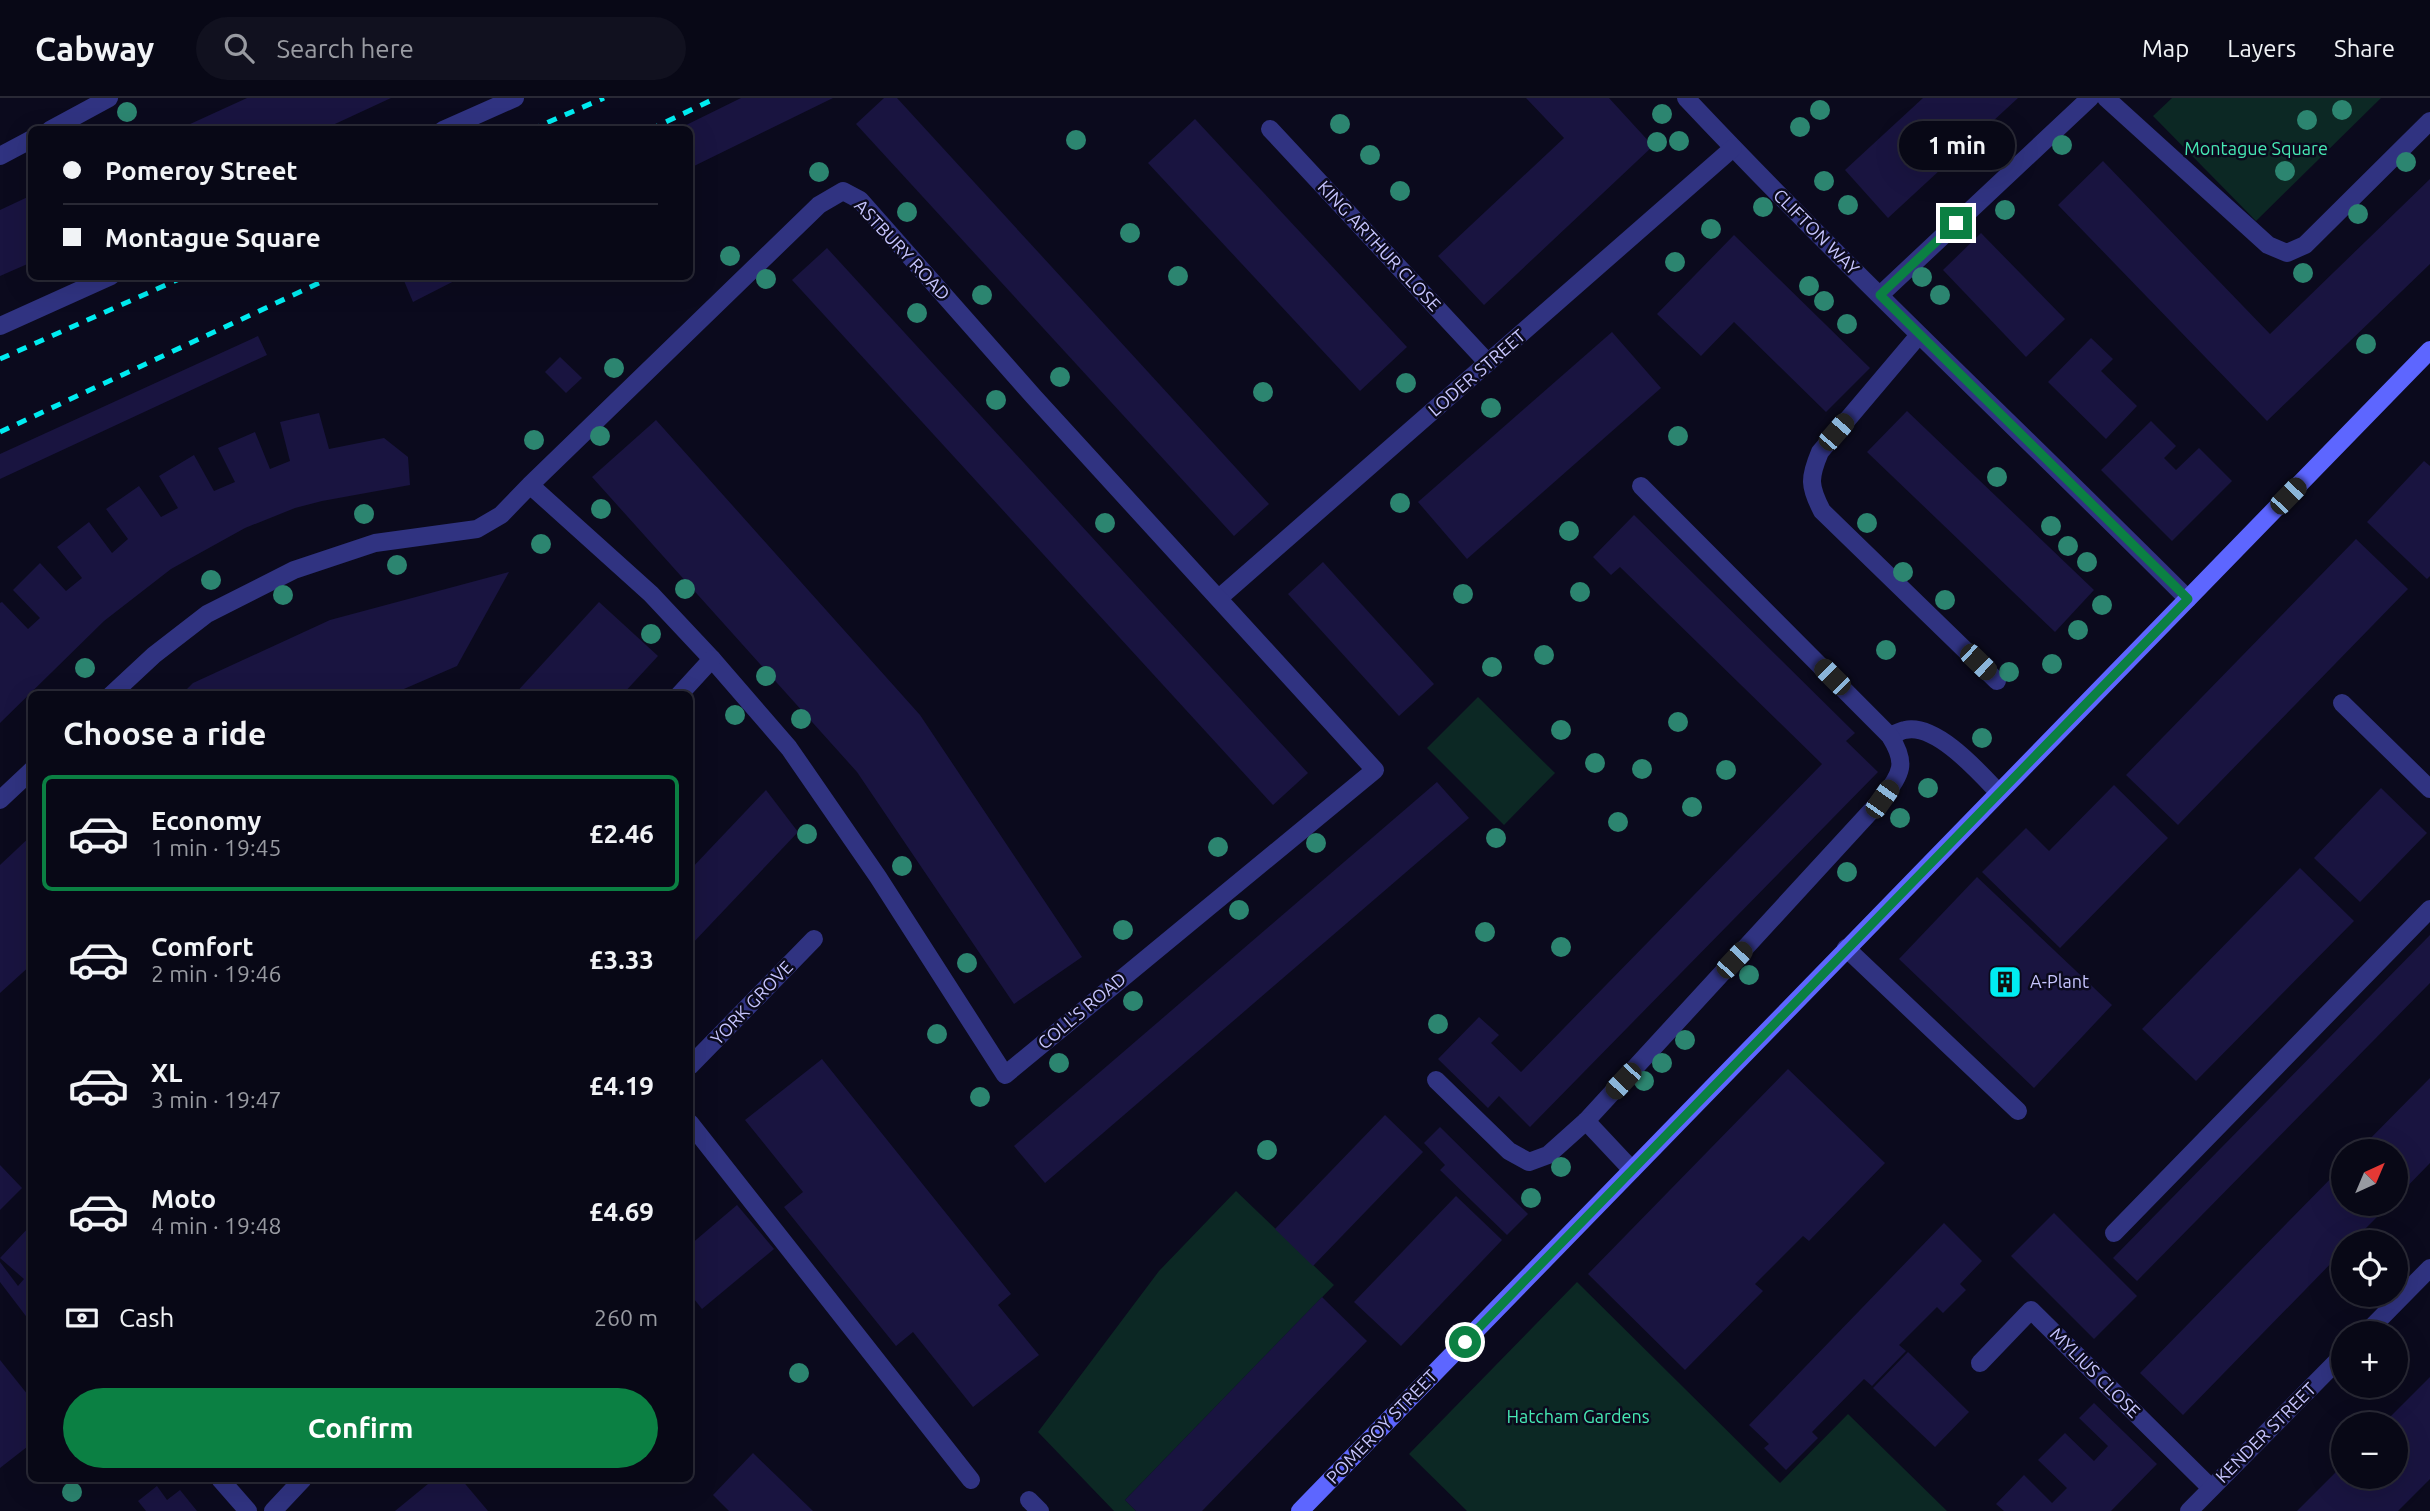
<!DOCTYPE html>
<html lang="en">
<head>
<meta charset="utf-8">
<style>
  :root { --surface:#080816; --page:#11111f; --text:#f1f3f6; --muted:#989aa1; --line:#292935; --accent:#0b8043 }
  body { margin:0; font-family:Ubuntu,sans-serif; background:var(--page); color:var(--text); height:100vh; display:flex; flex-direction:column; font-size:26px; white-space:nowrap }
  * { box-sizing:border-box; margin:0 }
  p { font-size:23px; color:var(--muted) }
  .icon { flex:none; width:38px; height:38px; fill:none; stroke:currentColor; stroke-width:2; stroke-linecap:round; stroke-linejoin:round }
  .map { position:relative; flex:1; overflow:hidden }
  .drawer { position:absolute; left:28px; top:593px; width:665px; height:791px; display:flex; flex-direction:column; background:var(--surface); border-radius:10px; box-shadow:0 7px 28px #0002,0 0 0 2px var(--line) }
  .drawer>* { flex:none }
  .top-card { position:absolute; left:28px; top:28px; width:665px; height:154px; border-radius:10px; box-shadow:0 7px 28px #0002,0 0 0 2px var(--line); display:grid; align-content:center; height:154px; padding:0 35px; background:var(--surface) }
  .needle { width:46px; rotate:44deg }
  .tools { position:absolute; left:2331px; top:1041px; display:grid; gap:14px }
  .tools a { display:grid; place-items:center; width:77px; height:77px; border-radius:50%; background:var(--surface); box-shadow:0 7px 28px #0002,0 0 0 2px var(--line); font-size:35px }
  .end { position:absolute; width:32px; height:32px; margin:-16px; border:9px solid #0b8043; background:#fff; box-shadow:0 0 0 4px #fff }
  .from { border-radius:50% }
  .bubble { position:absolute; height:49px; border-radius:24px; background:var(--surface); box-shadow:0 7px 28px #0002,0 0 0 2px var(--line); font-size:23px; font-weight:600; line-height:49px; text-align:center }
  .car { position:absolute; width:21px; height:42px; margin:-21px -10px; border-radius:9px; box-shadow:0 0 5px 2px #0007; background:linear-gradient(#222 24%,#8ab4d8 0 40%,#222 0 76%,#8ab4d8 0 86%,#222 0) }
  .top-card b { display:flex; align-items:center; gap:24px; height:66px; font-size:26px }
  .top-card b+b { border-top:2px solid var(--line) }
  .top-card i { width:18px; height:18px; background:var(--text) }
  ul { padding:0; list-style:none }
  li { display:flex; align-items:center; gap:21px; height:116px; margin:0 14px 10px; padding:0 21px; border:4px solid transparent; border-radius:10px }
  li div { flex:1 }
  li b { display:block; font-size:26px }
  li em { font-style:normal; font-weight:600 }
  li.on { border-color:var(--accent) }
  li>.icon { width:63px; height:63px; stroke-width:1.5 }
  h2 { padding:0 35px; font-size:32px; line-height:84px }
  .pay { display:flex; align-items:center; gap:18px; height:77px; padding:0 35px; font-size:26px }
  .pay p { margin-inline-start:auto }
  .primary-button { display:flex; gap:14px; margin-top:auto; padding:14px 35px }
  .primary-button a { flex:1; height:80px; border-radius:42px; background:var(--accent); color:#fff; font-size:28px; font-weight:600; line-height:80px; text-align:center }
  header { display:flex; align-items:center; gap:42px; box-sizing:border-box; height:98px; padding:0 35px; background:var(--surface); border-bottom:2px solid var(--line) }
  header strong { font-size:33px }
  nav { display:flex; gap:38px; margin-inline-start:auto; font-size:24px }
  .search { width:490px; height:63px; background:var(--page); display:flex; align-items:center; gap:18px; box-sizing:border-box; padding:0 24px; border-radius:38px; color:var(--muted); font-size:26px }
  .map>svg:first-child { display:block }
</style>
</head>
<body>
<header>
<strong>Cabway</strong>
<div class="search"><svg class="icon" aria-label="search" viewBox="0 0 24 24"><circle cx="10" cy="10" r="6"/><path d="M15 15l6 6"/></svg>Search here</div>
<nav><a>Map</a><a>Layers</a><a>Share</a></nav>
</header>
<div class="map">
<svg width="2430" height="1413" viewBox="0 0 2430 1413">
  <rect width="100%" height="100%" fill="#0b0a1d"/>
  <g fill="#0c2824">
    <polygon points="2172,0 2381,0 2256,123 2153,18"/>
    <polygon points="1478,599 1555,675 1504,727 1427,650"/>
    <polygon points="1236,1093 1334,1187 1125,1402 1136,1413 1114,1413 1038,1334 1159,1173"/>
    <polygon points="1577,1184 1780,1385 1848,1316 1947,1413 1467,1413 1409,1356"/>
  </g>
  <g fill="#191440">
    <polygon points="247,0 391,0 322,32 177,32"/>
    <polygon points="741,0 833,0 690,70 690,32 676,32"/>
    <polygon points="884,0 897,0 1269,406 1234,438 856,26"/>
    <polygon points="1526,0 1609,0 1653,48 1484,207 1438,158 1564,40"/>
    <polygon points="1923,0 2018,0 1888,120 1845,72"/>
    <polygon points="1195,21 1407,249 1360,293 1148,65"/>
    <polygon points="2103,63 2270,236 2430,81 2430,166 2267,323 2058,107"/>
    <polygon points="32,97 32,164 0,178 0,112"/>
    <polygon points="1981,135 2065,221 2026,259 1943,172"/>
    <polygon points="1734,137 1870,270 1826,314 1734,224 1701,258 1657,216"/>
    <polygon points="827,150 1308,675 1273,707 792,182"/>
    <polygon points="402,178 464,178 413,204"/>
    <polygon points="1612,234 1661,290 1467,461 1418,404"/>
    <polygon points="258,238 267,257 0,381 0,356"/>
    <polygon points="2091,240 2113,261 2101,273 2137,308 2106,341 2048,284"/>
    <polygon points="560,259 582,280 566,295 545,274"/>
    <polygon points="1907,313 2094,492 2055,534 1867,354"/>
    <polygon points="319,315 329,351 384,340 408,359 410,387 322,403 295,410 245,430 171,471 104,523 0,625 0,505 2,504 28,531 40,520 13,492 40,465 66,493 82,480 57,449 89,424 112,455 128,441 106,411 139,388 161,419 178,410 159,378 194,357 214,393 235,384 218,350 255,334 270,371 290,363 280,324"/>
    <polygon points="656,322 920,617 1082,859 1014,906 857,674 592,379"/>
    <polygon points="2151,323 2176,348 2164,360 2176,372 2199,350 2232,383 2172,443 2101,372"/>
    <polygon points="2424,363 2430,368 2430,478 2427,481 2367,424"/>
    <polygon points="1634,417 1855,635 1846,643 1878,674 1530,1029 1499,998 1488,1010 1438,961 1479,919 1499,937 1491,945 1521,974 1822,666 1620,469 1611,477 1593,459"/>
    <polygon points="2356,441 2408,491 2178,727 2126,677"/>
    <polygon points="1323,464 1434,586 1399,618 1288,496"/>
    <polygon points="509,474 457,568 390,597 181,597 193,585 330,522"/>
    <polygon points="599,504 658,558 622,597 514,597"/>
    <polygon points="1437,684 1469,720 1045,1085 1014,1048"/>
    <polygon points="2114,687 2168,740 2060,850 1982,774 2026,730 2049,753"/>
    <polygon points="2381,690 2427,735 2360,804 2314,760"/>
    <polygon points="766,692 798,734 690,848 690,772"/>
    <polygon points="32,737 32,866 0,895 0,767"/>
    <polygon points="2300,770 2354,823 2196,983 2142,931"/>
    <polygon points="1977,779 2112,907 2034,990 1899,861"/>
    <polygon points="2430,837 2430,885 2137,1183 2113,1160"/>
    <polygon points="822,961 1011,1196 998,1207 1039,1257 973,1309 913,1234 896,1248 784,1109 803,1094 745,1022"/>
    <polygon points="1788,971 1885,1065 1809,1143 1803,1138 1755,1186 1763,1193 1685,1272 1588,1176"/>
    <polygon points="2430,980 2430,1065 2396,1100 2396,1054 2357,1054"/>
    <polygon points="1385,1017 1423,1054 1313,1168 1275,1131"/>
    <polygon points="1440,1029 1528,1116 1507,1137 1440,1072 1445,1067 1424,1045"/>
    <polygon points="0,1067 22,1090 0,1112"/>
    <polygon points="2343,1068 2343,1106 2390,1106 2352,1144 2343,1144 2343,1153 2183,1317 2140,1275"/>
    <polygon points="1456,1098 1502,1142 1401,1248 1354,1204"/>
    <polygon points="737,1107 774,1151 702,1211 690,1196 690,1147"/>
    <polygon points="2054,1115 2137,1198 2094,1241 2011,1158"/>
    <polygon points="1944,1125 1982,1163 1960,1186 1966,1192 1943,1215 1937,1209 1899,1247 1906,1253 1872,1288 1864,1281 1812,1334 1818,1340 1786,1372 1764,1350 1769,1346 1749,1327"/>
    <polygon points="32,1126 32,1226 0,1184 0,1164 18,1188 24,1181 0,1160"/>
    <polygon points="1322,1199 1367,1243 1202,1413 1136,1413 1125,1402"/>
    <polygon points="1908,1254 1969,1314 1935,1349 1873,1290"/>
    <polygon points="0,1262 32,1302 32,1345 0,1370"/>
    <polygon points="2430,1279 2430,1381 2398,1413 2297,1413 2343,1367 2343,1379 2396,1379 2396,1326 2383,1326"/>
    <polygon points="2094,1305 2157,1366 2111,1413 2004,1413 1996,1406 2024,1377 2052,1405 2067,1390 2038,1362 2065,1335 2094,1363 2108,1348 2079,1320"/>
    <polygon points="753,1355 813,1413 729,1413 713,1397"/>
    <polygon points="434,1381 461,1381 488,1413 395,1413"/>
    <polygon points="157,1388 167,1402 180,1392 197,1413 146,1413 138,1403"/>
  </g>
  <g fill="none" stroke-linecap="round" stroke-linejoin="round">
    <g stroke="#303381" stroke-width="18">
      <polyline points="443,32 515,0"/>
      <polyline points="0,228 111,178"/>
      <path d="M 1890,638 C 1895,636 1900,633 1905,632 C 1936,625 1979,674 1998,694"/>
      <polyline points="1846,850 2018,1013"/>
      <path d="M 1436,982 L 1509,1053 L 1529,1064 L 1548,1057 L 1586,1023 L 1882,701 C 1901,675 1908,667 1890,638 L 1641,388"/>
      <polyline points="1586,1023 1632,1072"/>
      <polyline points="690,1025 971,1382"/>
      <polyline points="2114,1135 2430,811"/>
      <polyline points="1029,1402 1040,1413"/>
    </g>
    <g stroke="#303381" stroke-width="18">
      <path d="M 1686,0 C 1848,172 2021,334 2188,501"/>
      <polyline points="2106,0 2268,147 2287,155 2305,147 2430,23"/>
      <polyline points="1270,31 1488,265"/>
      <polyline points="50,32 109,0"/>
      <polyline points="0,58 32,41"/>
      <polyline points="1880,197 2090,0"/>
      <path d="M 1919,237 L 1820,354 C 1809,380 1809,388 1822,413 L 1997,583"/>
      <polyline points="1219,500 1733,50"/>
      <polyline points="111,597 154,557 207,516 294,472 375,445 477,431 501,417 530,387 651,496 712,561 789,650 878,779 1005,977 1375,672 1034,299 860,102 843,93 819,107 530,387"/>
      <polyline points="679,597 712,561"/>
      <polyline points="2342,605 2430,691"/>
      <polyline points="0,702 32,672"/>
      <polyline points="690,968 814,841"/>
      <polyline points="2365,1236 2430,1170"/>
      <polyline points="1980,1265 2031,1212 2211,1390"/>
      <polyline points="220,1381 248,1413"/>
      <polyline points="273,1413 303,1381"/>
      <polyline points="2189,1413 2343,1257"/>
    </g>
    <polyline stroke="#5d66ff" stroke-width="18" points="1300,1413 2430,252"/>
    <g stroke="#00ecf1" stroke-width="5" stroke-dasharray="10 9" stroke-linecap="butt">
      <polyline points="530,32 604,0"/>
      <polyline points="649,32 716,0"/>
      <polyline points="0,261 186,178"/>
      <polyline points="0,334 334,178"/>
    </g>
  </g>
  <g fill="#2c8570">
    <circle cx="1820" cy="12" r="10"/>
    <circle cx="2342" cy="12" r="10"/>
    <circle cx="127" cy="14" r="10"/>
    <circle cx="1662" cy="16" r="10"/>
    <circle cx="2307" cy="22" r="10"/>
    <circle cx="1340" cy="26" r="10"/>
    <circle cx="1800" cy="29" r="10"/>
    <circle cx="1076" cy="42" r="10"/>
    <circle cx="1679" cy="43" r="10"/>
    <circle cx="1657" cy="44" r="10"/>
    <circle cx="2062" cy="47" r="10"/>
    <circle cx="1370" cy="57" r="10"/>
    <circle cx="2406" cy="64" r="10"/>
    <circle cx="2285" cy="73" r="10"/>
    <circle cx="819" cy="74" r="10"/>
    <circle cx="1824" cy="83" r="10"/>
    <circle cx="1400" cy="93" r="10"/>
    <circle cx="1848" cy="107" r="10"/>
    <circle cx="1763" cy="109" r="10"/>
    <circle cx="2005" cy="112" r="10"/>
    <circle cx="907" cy="114" r="10"/>
    <circle cx="2358" cy="116" r="10"/>
    <circle cx="1711" cy="131" r="10"/>
    <circle cx="1130" cy="135" r="10"/>
    <circle cx="730" cy="158" r="10"/>
    <circle cx="1675" cy="164" r="10"/>
    <circle cx="2303" cy="175" r="10"/>
    <circle cx="1178" cy="178" r="10"/>
    <circle cx="1922" cy="179" r="10"/>
    <circle cx="766" cy="181" r="10"/>
    <circle cx="1809" cy="188" r="10"/>
    <circle cx="982" cy="197" r="10"/>
    <circle cx="1940" cy="197" r="10"/>
    <circle cx="1824" cy="203" r="10"/>
    <circle cx="917" cy="215" r="10"/>
    <circle cx="1847" cy="226" r="10"/>
    <circle cx="2366" cy="246" r="10"/>
    <circle cx="614" cy="270" r="10"/>
    <circle cx="1060" cy="279" r="10"/>
    <circle cx="1406" cy="285" r="10"/>
    <circle cx="1263" cy="294" r="10"/>
    <circle cx="996" cy="302" r="10"/>
    <circle cx="1491" cy="310" r="10"/>
    <circle cx="600" cy="338" r="10"/>
    <circle cx="1678" cy="338" r="10"/>
    <circle cx="534" cy="342" r="10"/>
    <circle cx="1997" cy="379" r="10"/>
    <circle cx="1400" cy="405" r="10"/>
    <circle cx="601" cy="411" r="10"/>
    <circle cx="364" cy="416" r="10"/>
    <circle cx="1105" cy="425" r="10"/>
    <circle cx="1867" cy="425" r="10"/>
    <circle cx="2051" cy="428" r="10"/>
    <circle cx="1569" cy="433" r="10"/>
    <circle cx="541" cy="446" r="10"/>
    <circle cx="2068" cy="448" r="10"/>
    <circle cx="2087" cy="464" r="10"/>
    <circle cx="397" cy="467" r="10"/>
    <circle cx="1903" cy="474" r="10"/>
    <circle cx="211" cy="482" r="10"/>
    <circle cx="685" cy="491" r="10"/>
    <circle cx="1580" cy="494" r="10"/>
    <circle cx="1463" cy="496" r="10"/>
    <circle cx="283" cy="497" r="10"/>
    <circle cx="1945" cy="502" r="10"/>
    <circle cx="2102" cy="507" r="10"/>
    <circle cx="2078" cy="532" r="10"/>
    <circle cx="651" cy="536" r="10"/>
    <circle cx="1886" cy="552" r="10"/>
    <circle cx="1544" cy="557" r="10"/>
    <circle cx="2052" cy="566" r="10"/>
    <circle cx="1492" cy="569" r="10"/>
    <circle cx="85" cy="570" r="10"/>
    <circle cx="2009" cy="574" r="10"/>
    <circle cx="766" cy="578" r="10"/>
    <circle cx="735" cy="617" r="10"/>
    <circle cx="801" cy="621" r="10"/>
    <circle cx="1678" cy="624" r="10"/>
    <circle cx="1561" cy="632" r="10"/>
    <circle cx="1982" cy="640" r="10"/>
    <circle cx="1595" cy="665" r="10"/>
    <circle cx="1642" cy="671" r="10"/>
    <circle cx="1726" cy="672" r="10"/>
    <circle cx="1928" cy="690" r="10"/>
    <circle cx="1692" cy="709" r="10"/>
    <circle cx="1900" cy="720" r="10"/>
    <circle cx="1618" cy="724" r="10"/>
    <circle cx="807" cy="736" r="10"/>
    <circle cx="1496" cy="740" r="10"/>
    <circle cx="1316" cy="745" r="10"/>
    <circle cx="1218" cy="749" r="10"/>
    <circle cx="902" cy="768" r="10"/>
    <circle cx="1847" cy="774" r="10"/>
    <circle cx="1239" cy="812" r="10"/>
    <circle cx="1123" cy="832" r="10"/>
    <circle cx="1485" cy="834" r="10"/>
    <circle cx="1561" cy="849" r="10"/>
    <circle cx="967" cy="865" r="10"/>
    <circle cx="1749" cy="877" r="10"/>
    <circle cx="1133" cy="903" r="10"/>
    <circle cx="1438" cy="926" r="10"/>
    <circle cx="937" cy="936" r="10"/>
    <circle cx="1685" cy="942" r="10"/>
    <circle cx="1059" cy="965" r="10"/>
    <circle cx="1662" cy="965" r="10"/>
    <circle cx="1644" cy="983" r="10"/>
    <circle cx="980" cy="999" r="10"/>
    <circle cx="1267" cy="1052" r="10"/>
    <circle cx="1561" cy="1069" r="10"/>
    <circle cx="1531" cy="1100" r="10"/>
    <circle cx="799" cy="1275" r="10"/>
    <circle cx="72" cy="1394" r="10"/>
  </g>
  <g fill="none" stroke-linecap="round" stroke-linejoin="round">
    <polyline stroke="#0b8043" stroke-width="9" points="1465,1244 2188,501 1880,197 1956,125"/>
  </g>
  <defs>
    <symbol id="building-square" viewBox="-11 -11 22 22"><rect x="-9" y="-9" width="18" height="18" rx="4" fill="#00ecf1" stroke="#0b0a1d"/><path d="M-4-6H4V6H1V3H-1V6H-4ZM-2.5-4.3h1.7v1.8h-1.7ZM.8-4.3h1.7v1.8H.8ZM-2.5-1h1.7V.8h-1.7ZM.8-1h1.7V.8H.8Z" fill="#111"/></symbol>
  </defs>
  <g fill-rule="evenodd">
    <use href="#building-square" x="1986" y="865" width="38" height="38"/>
  </g>
  <g text-anchor="middle" stroke-width="5" stroke-linejoin="round" paint-order="stroke">
    <g font-size="18" fill="#47e9b4" stroke="#0b0a1d">
      <text x="2256" y="57">Montague Square</text>
      <text x="1578" y="1325">Hatcham Gardens</text>
    </g>
    <g font-size="18" fill="#c8c6ff" stroke="#0b0a1d">
      <text transform="translate(1816 134) rotate(45)" y="6">CLIFTON WAY</text>
      <text transform="translate(1379 148) rotate(47)" y="6">KING ARTHUR CLOSE</text>
      <text transform="translate(902 152) rotate(47)" y="6">ASTBURY ROAD</text>
      <text transform="translate(1477 275) rotate(-41)" y="6">LODER STREET</text>
      <text transform="translate(752 905) rotate(-46)" y="6">YORK GROVE</text>
      <text transform="translate(1082 913) rotate(-40)" y="6">COLL'S ROAD</text>
      <text transform="translate(2095 1275) rotate(45)" y="6">MYLIUS CLOSE</text>
      <text transform="translate(1382 1329) rotate(-46)" y="6">POMEROY STREET</text>
      <text transform="translate(2266 1335) rotate(-45)" y="6">KENDER STREET</text>
    </g>
    <g font-size="18" fill="#c8c6ff" stroke="#0b0a1d" text-anchor="start">
      <text x="2030" y="890">A-Plant</text>
    </g>
  </g>
</svg>
<div class="tools">
<a><svg class="needle" viewBox="-14 -14 28 28"><path d="M0-13l5 13h-10z" fill="#e53935"/><path d="M0 13l5-13h-10z" fill="#989aa1"/></svg></a>
<a><svg class="icon" aria-label="locate" viewBox="0 0 24 24"><circle cx="12" cy="12" r="6"/><path d="M12 2v4M12 18v4M2 12h4M18 12h4"/></svg></a>
<a>+</a>
<a>−</a>
</div>
<i class="end from" style="left:1465px;top:1244px"></i>
<i class="end" style="left:1956px;top:125px"></i>
<div class="bubble" style="left:1899px;top:23px;width:116px">1 min</div>
<i class="car" style="left:1836px;top:334px;rotate:41deg"></i>
<i class="car" style="left:2288px;top:398px;rotate:44deg"></i>
<i class="car" style="left:1978px;top:564px;rotate:134deg"></i>
<i class="car" style="left:1832px;top:579px;rotate:315deg"></i>
<i class="car" style="left:1882px;top:701px;rotate:35deg"></i>
<i class="car" style="left:1734px;top:862px;rotate:43deg"></i>
<i class="car" style="left:1623px;top:983px;rotate:223deg"></i>
<div class="top-card">
<b><i class="from"></i>Pomeroy Street</b>
<b><i></i>Montague Square</b>
</div>
<section class="drawer">
<h2>Choose a ride</h2>
<ul>
<li class="on"><svg class="icon" aria-label="car" viewBox="0 0 24 24"><path d="M5 17H2v-5l4-1 3-4h7l3 4 3 1v5h-3M9 17h6M6 11h13"/><circle cx="7" cy="17" r="2"/><circle cx="17" cy="17" r="2"/></svg><div><b>Economy</b><p>1 min · 19:45</p></div><em>£2.46</em></li>
<li><svg class="icon" aria-label="car" viewBox="0 0 24 24"><path d="M5 17H2v-5l4-1 3-4h7l3 4 3 1v5h-3M9 17h6M6 11h13"/><circle cx="7" cy="17" r="2"/><circle cx="17" cy="17" r="2"/></svg><div><b>Comfort</b><p>2 min · 19:46</p></div><em>£3.33</em></li>
<li><svg class="icon" aria-label="car" viewBox="0 0 24 24"><path d="M5 17H2v-5l4-1 3-4h7l3 4 3 1v5h-3M9 17h6M6 11h13"/><circle cx="7" cy="17" r="2"/><circle cx="17" cy="17" r="2"/></svg><div><b>XL</b><p>3 min · 19:47</p></div><em>£4.19</em></li>
<li><svg class="icon" aria-label="car" viewBox="0 0 24 24"><path d="M5 17H2v-5l4-1 3-4h7l3 4 3 1v5h-3M9 17h6M6 11h13"/><circle cx="7" cy="17" r="2"/><circle cx="17" cy="17" r="2"/></svg><div><b>Moto</b><p>4 min · 19:48</p></div><em>£4.69</em></li>
</ul>
<div class="pay"><svg class="icon" aria-label="cash" viewBox="0 0 24 24"><path d="M3 7h18v10H3z"/><circle cx="12" cy="12" r="2"/></svg>Cash<p>260 m</p></div>
<div class="primary-button"><a>Confirm</a></div>
</section>
</div>
</body>
</html>
